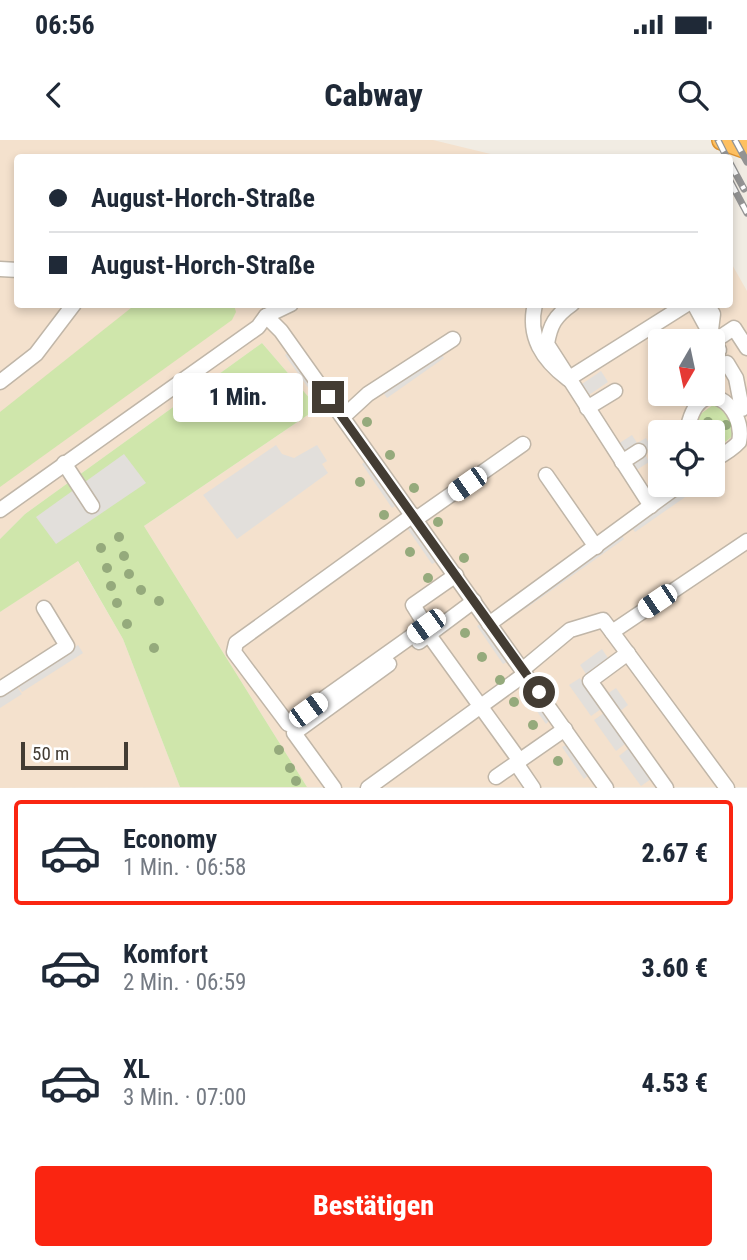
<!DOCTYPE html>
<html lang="de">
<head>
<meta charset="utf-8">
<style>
  :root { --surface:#fff; --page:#f6f6f7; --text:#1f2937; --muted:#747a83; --line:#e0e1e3; --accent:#fa2511 }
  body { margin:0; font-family:"Roboto Condensed",sans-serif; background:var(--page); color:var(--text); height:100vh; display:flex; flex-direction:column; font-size:26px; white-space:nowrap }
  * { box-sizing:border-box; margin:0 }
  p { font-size:23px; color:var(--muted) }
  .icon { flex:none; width:38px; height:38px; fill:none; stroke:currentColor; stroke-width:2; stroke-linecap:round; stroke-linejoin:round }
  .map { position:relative; height:648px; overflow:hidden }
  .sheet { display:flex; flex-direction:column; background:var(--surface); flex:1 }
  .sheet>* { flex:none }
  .top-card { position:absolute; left:14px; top:14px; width:719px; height:154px; border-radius:7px; box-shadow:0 4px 10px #0003; display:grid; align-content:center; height:154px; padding:0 35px; background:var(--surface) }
  .needle { width:46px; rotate:189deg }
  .buttons { position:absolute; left:648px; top:189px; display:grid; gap:14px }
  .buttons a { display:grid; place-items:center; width:77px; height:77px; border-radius:7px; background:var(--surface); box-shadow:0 4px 10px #0003; font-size:35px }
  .scale { position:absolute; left:21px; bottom:18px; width:107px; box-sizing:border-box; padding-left:7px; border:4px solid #433c33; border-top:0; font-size:19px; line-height:24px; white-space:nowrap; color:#433c33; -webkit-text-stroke:5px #fff; paint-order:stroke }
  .end { position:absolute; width:32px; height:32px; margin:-16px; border:9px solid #433c33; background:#fff; box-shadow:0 0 0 4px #fff }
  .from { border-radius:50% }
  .bubble { position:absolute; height:49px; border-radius:7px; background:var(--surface); box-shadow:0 4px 10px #0003; font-size:23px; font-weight:800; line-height:49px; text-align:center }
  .car { position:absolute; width:21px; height:42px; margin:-21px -10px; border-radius:9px; box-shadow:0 0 5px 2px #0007; background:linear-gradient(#fff 24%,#345 0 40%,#fff 0 76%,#345 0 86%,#fff 0) }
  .top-card b { display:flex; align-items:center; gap:24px; height:66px; font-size:26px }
  .top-card b+b { border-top:2px solid var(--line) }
  .top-card i { width:18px; height:18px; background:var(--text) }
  ul { padding:12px 0 0; list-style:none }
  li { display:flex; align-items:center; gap:21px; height:105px; margin:0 14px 10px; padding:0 21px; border:4px solid transparent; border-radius:7px }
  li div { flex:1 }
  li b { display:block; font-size:26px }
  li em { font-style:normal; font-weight:800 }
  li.selected { border-color:var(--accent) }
  li>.icon { width:63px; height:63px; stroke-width:1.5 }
  .action { display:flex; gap:14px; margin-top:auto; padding:14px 35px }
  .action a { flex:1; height:80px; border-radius:7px; background:var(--accent); color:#fff; font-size:28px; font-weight:800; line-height:80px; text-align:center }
  .status { display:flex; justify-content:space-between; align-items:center; height:49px; padding:0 35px; background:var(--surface); direction:ltr }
  .status svg { height:19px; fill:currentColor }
  header { display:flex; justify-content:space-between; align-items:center; height:91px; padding:0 35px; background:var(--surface); font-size:32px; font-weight:800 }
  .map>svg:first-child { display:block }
</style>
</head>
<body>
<div class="status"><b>06:56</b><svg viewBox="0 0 49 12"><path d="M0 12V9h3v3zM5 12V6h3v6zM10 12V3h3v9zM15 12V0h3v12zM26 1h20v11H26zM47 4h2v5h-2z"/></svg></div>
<header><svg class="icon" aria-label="back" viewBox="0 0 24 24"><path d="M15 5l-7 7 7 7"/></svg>Cabway<svg class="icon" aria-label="search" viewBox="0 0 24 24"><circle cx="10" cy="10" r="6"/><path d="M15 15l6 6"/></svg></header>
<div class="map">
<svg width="747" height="648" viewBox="0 0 747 648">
  <rect width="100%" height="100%" fill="#f1ece3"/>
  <g fill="#f4e1cd" fill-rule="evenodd">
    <path d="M 0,0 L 433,0 L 503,17 L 18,18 L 18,164 L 730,164 L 730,121 L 747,151 L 747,647 L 307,647 L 144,386 L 318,268 L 262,203 L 25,374 L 0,399 ZM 660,201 L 712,201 L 712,254 L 660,254 ZM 660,292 L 712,292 L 712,345 L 660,345 Z"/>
    <polygon points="77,420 123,499 180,647 0,648 0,472"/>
  </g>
  <g fill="#cfe6ab">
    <polygon points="136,164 234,165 236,172 232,180 0,347 0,272"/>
    <polygon points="262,203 318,268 144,386 307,647 180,647 123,499 78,421 0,472 0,399 25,374"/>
    <polygon points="713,265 728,268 734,295 712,312 712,292 695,292 699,275"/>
  </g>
  <g fill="#e2dfdb">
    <polygon points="439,210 444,218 387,258 382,251"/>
    <polygon points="289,212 320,256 316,259 285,215"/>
    <polygon points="601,231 608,242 586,257 579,246"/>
    <polygon points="632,295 637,303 646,298 651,307 644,312 649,322 635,331 618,304"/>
    <polygon points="276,305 282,314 294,318 317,305 327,321 322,324 328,333 237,399 203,355"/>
    <polygon points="124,314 146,343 56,404 36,377"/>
    <polygon points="366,321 397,365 392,368 362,324"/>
    <polygon points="694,345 701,346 635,392 632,388"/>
    <polygon points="411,385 436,422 432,424 407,388"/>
    <polygon points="622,395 624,399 525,469 523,465"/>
    <polygon points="480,484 507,522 503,524 477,486"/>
    <polygon points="78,505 83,513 22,552 17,544"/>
    <polygon points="602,509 608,518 586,534 580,525"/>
    <polygon points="580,538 601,569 591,576 569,545"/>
    <polygon points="523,543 549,581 546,584 519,546"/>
    <polygon points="16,545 22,554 0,568 0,556"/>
    <polygon points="616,548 628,565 619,572 607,554"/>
    <polygon points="604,573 626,603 616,611 594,580"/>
    <polygon points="566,605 588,636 584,639 562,607"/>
    <polygon points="629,608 651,639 641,646 619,616"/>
  </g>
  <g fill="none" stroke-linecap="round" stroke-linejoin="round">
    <defs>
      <g id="minor">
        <polyline points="0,129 18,130"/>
        <path d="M 535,164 C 527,197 543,220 568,239 L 687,164"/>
        <path d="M 572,164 C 555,176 550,185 547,204 L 651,366"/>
        <polyline points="694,164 719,210"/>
        <polyline points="707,164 713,174 711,190"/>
        <polyline points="266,176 281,191 606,648"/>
        <polyline points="713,202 734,188 747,208"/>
        <polyline points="727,223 736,238 742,269"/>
        <polyline points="0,242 36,214 74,164"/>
        <polyline points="587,268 615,251"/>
        <polyline points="343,277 368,254 453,199"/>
        <path d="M 687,292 C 698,227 747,266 739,302 C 732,310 721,316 712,321"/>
        <polyline points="622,322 639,311"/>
        <polyline points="64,323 92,366"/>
        <polyline points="546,335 596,407"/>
        <polyline points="0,370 258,187 266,176 291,164"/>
        <polyline points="413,375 236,503 234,512 288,584 426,486 413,465 456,435"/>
        <polyline points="416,379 523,304"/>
        <polyline points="489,484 679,345"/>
        <polyline points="429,495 520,621"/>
        <polyline points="419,502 474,461"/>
        <polyline points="628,513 590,541 666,648"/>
        <polyline points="522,530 570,490 603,480 612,492"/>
        <polyline points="0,549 67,506 44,468"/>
        <polyline points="516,623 533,648"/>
        <polyline points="496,637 565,589"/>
        <polyline points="334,648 294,593 389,524"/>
        <polyline points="368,648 525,534"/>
        <polyline points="727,648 612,492 747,401"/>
      </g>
      <polyline id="highway" points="722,0 747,9"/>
    </defs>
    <use href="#minor" stroke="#c0b6a8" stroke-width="17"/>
    <use href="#highway" stroke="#dd9331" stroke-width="22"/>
    <use href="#minor" stroke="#fff" stroke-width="14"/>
    <use href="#highway" stroke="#fec061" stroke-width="19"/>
    <defs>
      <g id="rail">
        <polyline points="718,0 727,18"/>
        <polyline points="735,0 747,22"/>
        <polyline points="730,23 744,49"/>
        <polyline points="730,41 747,73"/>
      </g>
    </defs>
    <use href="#rail" stroke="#939393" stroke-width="7"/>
    <use href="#rail" stroke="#fff" stroke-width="4.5" stroke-dasharray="13" stroke-linecap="butt"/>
  </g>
  <g fill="#95aa7c">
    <circle cx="367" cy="282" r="5"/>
    <circle cx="708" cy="282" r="5"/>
    <circle cx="726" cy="285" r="5"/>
    <circle cx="390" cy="315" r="5"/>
    <circle cx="360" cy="342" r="5"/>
    <circle cx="414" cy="348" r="5"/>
    <circle cx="384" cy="375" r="5"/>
    <circle cx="438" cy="382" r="5"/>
    <circle cx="119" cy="397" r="5"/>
    <circle cx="101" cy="408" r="5"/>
    <circle cx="410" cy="412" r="5"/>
    <circle cx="124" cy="416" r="5"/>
    <circle cx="464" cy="418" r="5"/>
    <circle cx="107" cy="428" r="5"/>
    <circle cx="129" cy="434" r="5"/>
    <circle cx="428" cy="438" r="5"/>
    <circle cx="111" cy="446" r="5"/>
    <circle cx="141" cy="450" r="5"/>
    <circle cx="159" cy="461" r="5"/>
    <circle cx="117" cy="463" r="5"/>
    <circle cx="127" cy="484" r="5"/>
    <circle cx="465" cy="493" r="5"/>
    <circle cx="154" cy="508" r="5"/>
    <circle cx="482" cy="517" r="5"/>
    <circle cx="500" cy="540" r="5"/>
    <circle cx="514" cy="562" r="5"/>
    <circle cx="533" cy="585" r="5"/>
    <circle cx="279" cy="610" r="5"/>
    <circle cx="558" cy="621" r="5"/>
    <circle cx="290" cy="628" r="5"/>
    <circle cx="296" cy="641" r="5"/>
  </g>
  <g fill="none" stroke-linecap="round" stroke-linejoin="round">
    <polyline stroke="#433c33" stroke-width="9" points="328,257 539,552"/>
  </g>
</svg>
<div class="buttons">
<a><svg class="needle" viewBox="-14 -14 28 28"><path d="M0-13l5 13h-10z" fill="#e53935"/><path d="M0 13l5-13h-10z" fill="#747a83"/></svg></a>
<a><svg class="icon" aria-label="locate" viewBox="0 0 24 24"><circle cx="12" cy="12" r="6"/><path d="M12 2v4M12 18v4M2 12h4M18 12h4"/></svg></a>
</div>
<div class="scale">50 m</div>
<i class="end from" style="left:539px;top:552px"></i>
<i class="end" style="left:328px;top:257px"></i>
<div class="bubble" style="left:173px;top:233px;width:130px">1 Min.</div>
<i class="car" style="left:467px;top:344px;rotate:235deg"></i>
<i class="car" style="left:657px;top:461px;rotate:236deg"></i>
<i class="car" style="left:426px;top:486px;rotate:234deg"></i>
<i class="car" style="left:308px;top:570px;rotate:54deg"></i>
<div class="top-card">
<b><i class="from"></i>August-Horch-Straße</b>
<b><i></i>August-Horch-Straße</b>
</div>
</div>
<section class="sheet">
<ul>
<li class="selected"><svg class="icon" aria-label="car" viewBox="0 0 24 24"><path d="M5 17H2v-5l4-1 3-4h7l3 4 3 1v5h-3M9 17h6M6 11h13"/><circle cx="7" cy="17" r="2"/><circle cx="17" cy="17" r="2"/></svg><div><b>Economy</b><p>1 Min. · 06:58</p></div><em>2.67 €</em></li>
<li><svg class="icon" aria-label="car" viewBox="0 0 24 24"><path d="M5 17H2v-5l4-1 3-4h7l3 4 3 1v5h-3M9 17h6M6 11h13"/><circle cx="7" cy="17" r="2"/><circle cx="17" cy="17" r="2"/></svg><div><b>Komfort</b><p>2 Min. · 06:59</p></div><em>3.60 €</em></li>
<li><svg class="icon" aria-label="car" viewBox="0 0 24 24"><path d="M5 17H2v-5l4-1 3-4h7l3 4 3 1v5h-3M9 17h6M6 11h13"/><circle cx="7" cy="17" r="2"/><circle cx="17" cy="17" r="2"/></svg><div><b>XL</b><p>3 Min. · 07:00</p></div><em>4.53 €</em></li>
</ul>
<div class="action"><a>Bestätigen</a></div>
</section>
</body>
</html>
